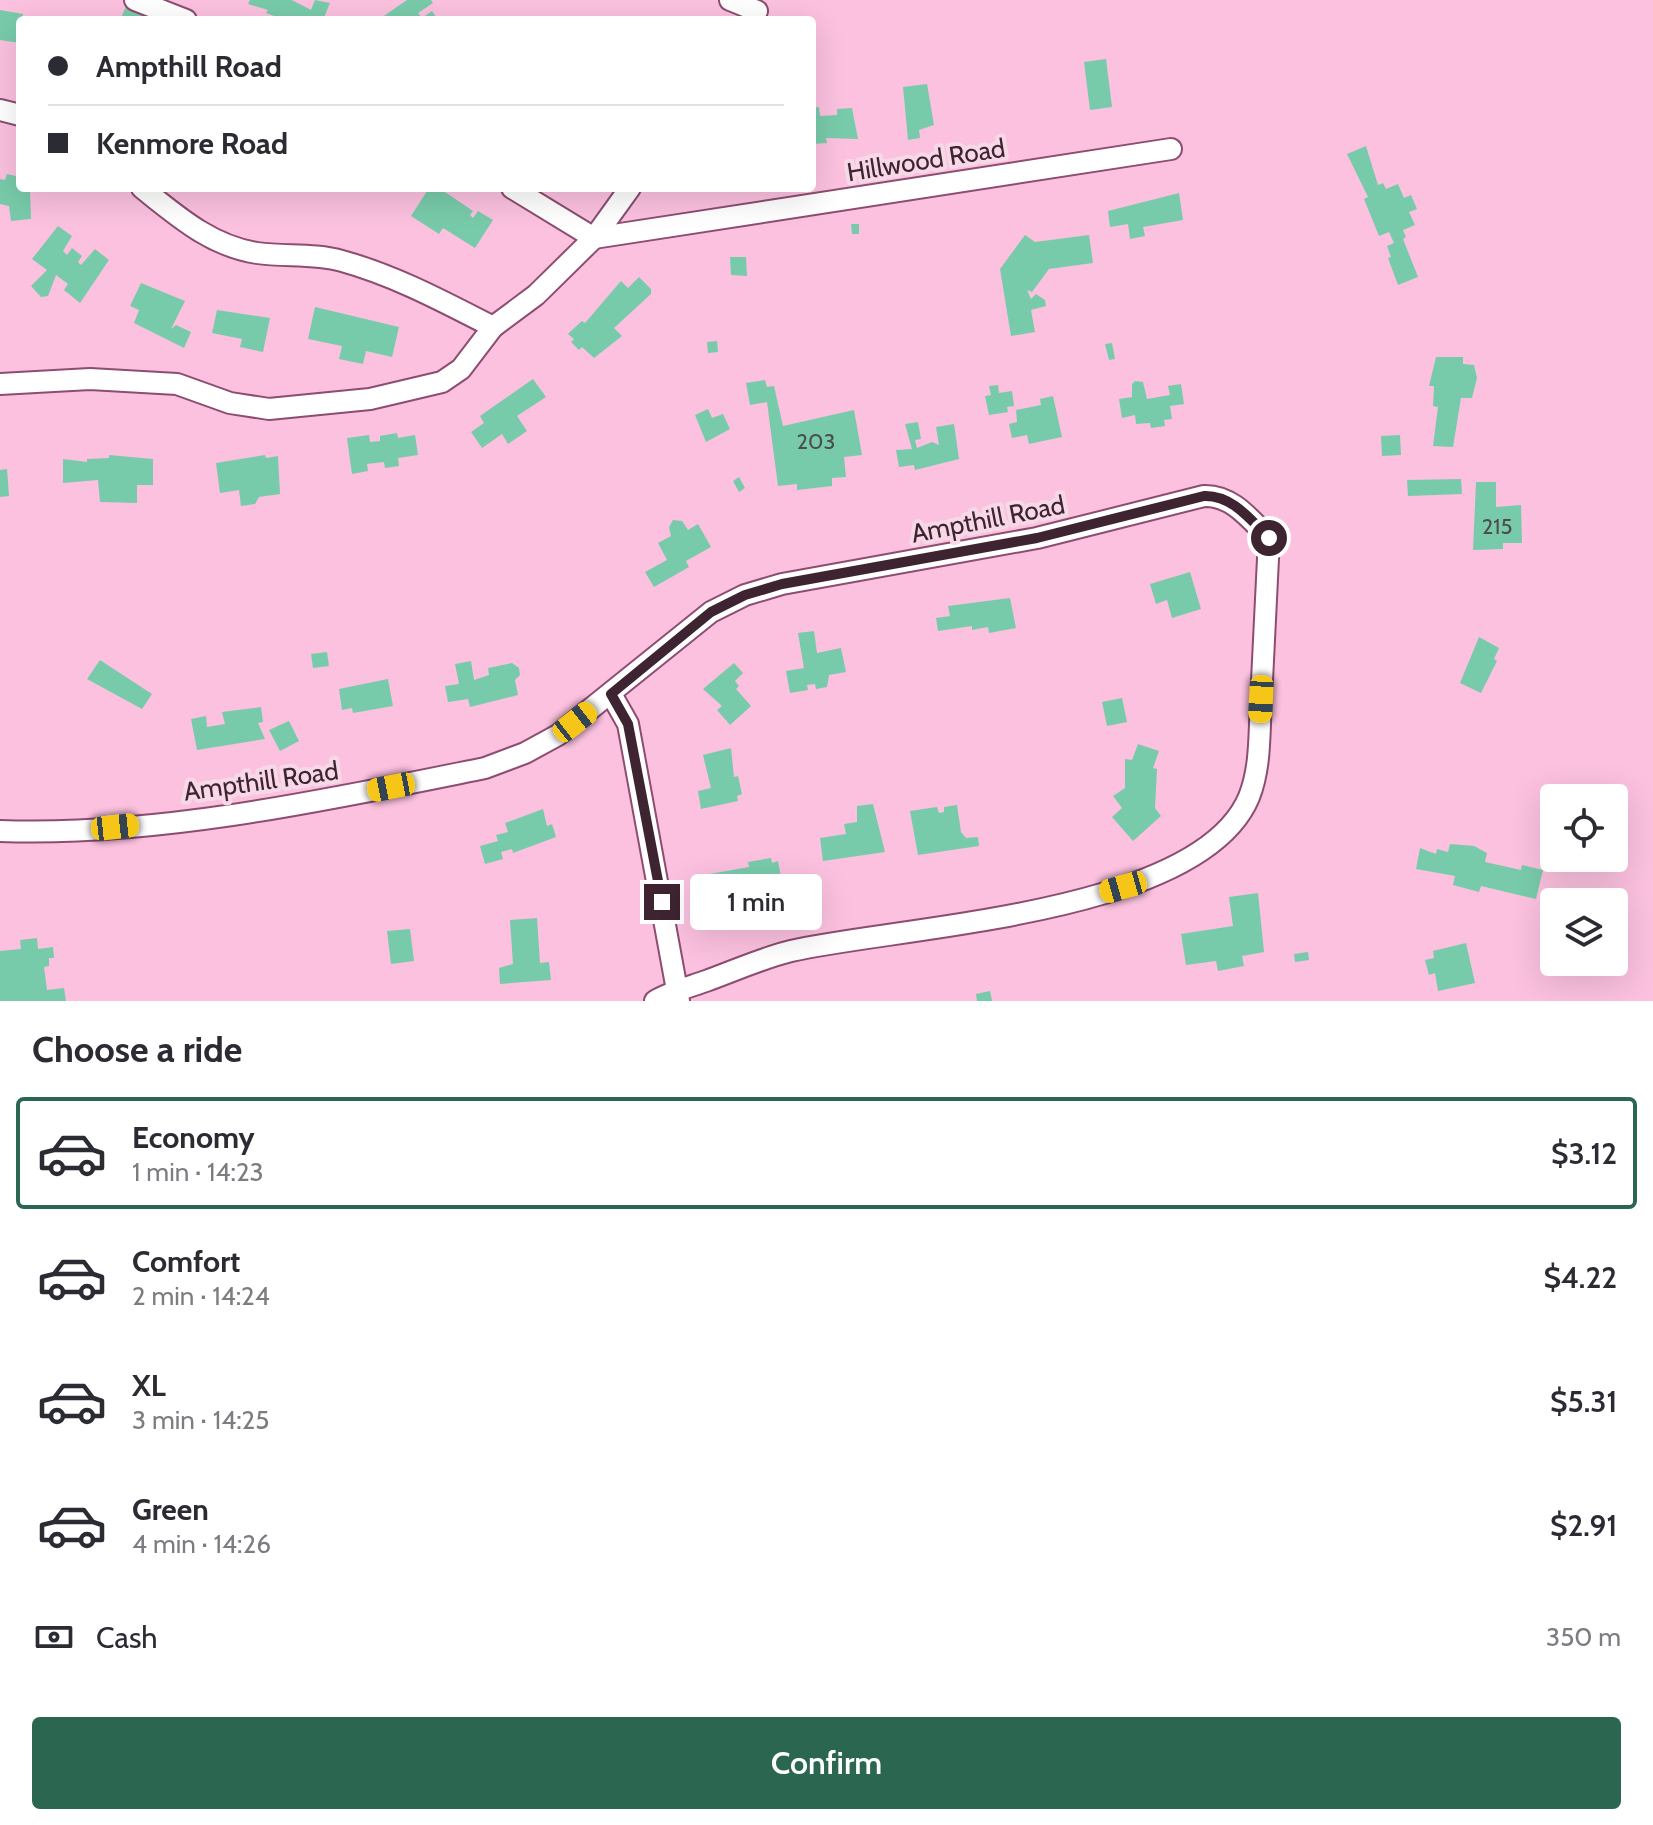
<!DOCTYPE html>
<html lang="en">
<head>
<meta charset="utf-8">
<style>
  :root { --surface:#fff; --page:#f7f7f7; --text:#2b2b33; --muted:#7c7c81; --line:#e1e1e2; --accent:#2b6650 }
  body { margin:0; font-family:Cabin,sans-serif; background:var(--page); color:var(--text); height:100vh; display:flex; flex-direction:column; font-size:30px; white-space:nowrap }
  * { box-sizing:border-box; margin:0 }
  p { font-size:26px; color:var(--muted) }
  .icon { flex:none; width:44px; height:44px; fill:none; stroke:currentColor; stroke-width:2; stroke-linecap:round; stroke-linejoin:round }
  .map { position:relative; height:1001px; overflow:hidden }
  .details { display:flex; flex-direction:column; background:var(--surface); flex:1 }
  .details>* { flex:none }
  .guide { position:absolute; left:16px; top:16px; width:800px; height:176px; border-radius:8px; box-shadow:0 8px 32px #0002; display:grid; align-content:center; height:176px; padding:0 32px; background:var(--surface) }
  .buttons { position:absolute; left:1540px; top:784px; display:grid; gap:16px }
  .buttons a { display:grid; place-items:center; width:88px; height:88px; border-radius:8px; background:var(--surface); box-shadow:0 8px 32px #0002; font-size:40px }
  .end { position:absolute; width:36px; height:36px; margin:-18px; border:10px solid #3e2331; background:#fff; box-shadow:0 0 0 4px #fff }
  .from { border-radius:50% }
  .bubble { position:absolute; height:56px; border-radius:8px; background:var(--surface); box-shadow:0 8px 32px #0002; font-size:26px; font-weight:600; line-height:56px; text-align:center }
  .car { position:absolute; width:24px; height:48px; margin:-24px -12px; border-radius:10px; box-shadow:0 0 6px 2px #0007; background:linear-gradient(#f5c518 24%,#345 0 40%,#f5c518 0 76%,#345 0 86%,#f5c518 0) }
  .guide b { display:flex; align-items:center; gap:28px; height:76px; font-size:30px }
  .guide b+b { border-top:2px solid var(--line) }
  .guide i { width:20px; height:20px; background:var(--text) }
  ul { padding:0; list-style:none }
  li { display:flex; align-items:center; gap:24px; height:112px; margin:0 16px 12px; padding:0 16px; border:4px solid transparent; border-radius:8px }
  li div { flex:1 }
  li b { display:block; font-size:30px }
  li em { font-style:normal; font-weight:600 }
  li.current { border-color:var(--accent) }
  li>.icon { width:72px; height:72px; stroke-width:1.5 }
  h2 { padding:0 32px; font-size:36px; line-height:96px }
  .pay { display:flex; align-items:center; gap:20px; height:88px; padding:0 32px; font-size:30px }
  .pay p { margin-inline-start:auto }
  .button { display:flex; gap:16px; margin-top:auto; padding:16px 32px }
  .button a { flex:1; height:92px; border-radius:8px; background:var(--accent); color:#fff; font-size:32px; font-weight:600; line-height:92px; text-align:center }
  .map>svg:first-child { display:block }
</style>
</head>
<body>
<div class="map">
<svg width="1653" height="1001" viewBox="0 0 1653 1001">
  <rect width="100%" height="100%" fill="#fbc1df"/>
  <g fill="#78cbaa">
    <polygon points="250,0 292,0 311,10 315,0 330,3 323,20 275,20 277,17 266,13 268,10 248,4"/>
    <polygon points="407,0 431,0 433,3 418,13 422,18 432,11 438,20 378,20"/>
    <polygon points="128,2 151,12 148,20 120,20"/>
    <polygon points="0,10 23,14 20,43 0,40"/>
    <polygon points="1106,59 1112,107 1090,110 1084,62"/>
    <polygon points="927,84 934,125 919,130 920,138 908,140 903,87"/>
    <polygon points="819,107 820,116 837,115 837,109 852,108 858,139 826,138 827,143 812,144 812,108"/>
    <polygon points="1366,146 1378,185 1383,183 1386,189 1398,184 1404,198 1411,195 1417,209 1409,212 1415,225 1403,230 1406,237 1403,239 1418,277 1398,285 1388,258 1391,257 1387,246 1394,243 1389,232 1379,236 1364,199 1368,197 1347,154"/>
    <polygon points="7,174 20,177 20,188 30,188 31,219 11,221 9,206 0,204 0,179 5,180"/>
    <polygon points="429,188 438,188 448,194 473,211 470,215 473,218 478,211 493,220 475,248 443,228 439,234 411,216"/>
    <polygon points="1179,193 1183,220 1143,227 1145,236 1130,239 1128,224 1110,227 1108,211"/>
    <polygon points="851,224 859,224 859,234 852,234"/>
    <polygon points="58,226 72,236 63,251 67,255 72,248 82,256 78,262 81,265 95,249 109,260 80,303 64,290 68,284 56,275 48,296 41,297 31,286 47,270 32,259"/>
    <polygon points="1025,235 1035,242 1089,235 1093,263 1049,269 1032,292 1027,290 1031,299 1036,294 1045,300 1046,306 1031,310 1035,332 1011,336 1000,269"/>
    <polygon points="730,257 746,257 747,276 731,275"/>
    <polygon points="639,277 651,289 651,294 614,328 622,336 594,358 582,347 579,350 571,342 574,339 568,334 572,330 582,321 585,323 621,281 628,288"/>
    <polygon points="141,283 185,301 171,329 176,325 191,332 184,348 134,323 139,310 130,306"/>
    <polygon points="315,307 399,327 392,357 366,351 363,364 339,359 342,346 308,339"/>
    <polygon points="217,310 270,318 263,352 240,347 242,339 212,333"/>
    <polygon points="717,341 718,352 708,353 707,342"/>
    <polygon points="1112,343 1115,359 1109,360 1105,344"/>
    <polygon points="1436,357 1463,357 1463,364 1474,365 1477,378 1472,398 1461,398 1453,447 1433,446 1438,407 1433,406 1434,386 1429,386"/>
    <polygon points="533,379 546,397 517,416 527,431 508,444 502,434 482,448 471,432 484,423 480,416"/>
    <polygon points="765,380 767,387 774,386 783,426 854,410 862,455 844,457 846,477 832,478 832,486 797,490 797,484 778,486 767,402 750,405 746,383"/>
    <polygon points="1135,381 1143,382 1147,399 1170,395 1168,386 1181,384 1184,404 1170,406 1172,419 1164,420 1165,426 1151,428 1150,423 1136,424 1135,415 1122,418 1119,399 1132,397 1132,384"/>
    <polygon points="998,385 999,393 1012,391 1014,406 1007,407 1008,412 989,415 985,396 991,395 989,386"/>
    <polygon points="1053,396 1062,437 1029,444 1027,435 1012,438 1009,424 1017,422 1016,410 1041,405 1040,399"/>
    <polygon points="708,409 712,418 723,414 730,429 706,442 695,415"/>
    <polygon points="918,422 921,439 915,440 917,448 932,442 939,445 936,427 954,424 959,459 915,470 914,465 899,467 896,450 912,449 905,424"/>
    <polygon points="397,433 398,438 415,435 418,455 398,458 399,466 385,468 384,462 367,464 368,471 352,474 347,438 369,435 370,442 380,441 380,436"/>
    <polygon points="1400,435 1401,455 1382,456 1381,436"/>
    <polygon points="109,455 153,459 153,485 137,485 137,503 100,502 98,480 63,483 63,459 87,462 87,459 109,458"/>
    <polygon points="265,455 266,458 278,456 280,494 259,497 255,504 241,506 239,490 220,493 216,463"/>
    <polygon points="7,469 9,496 0,497 0,470"/>
    <polygon points="739,477 745,488 739,492 733,481"/>
    <polygon points="1461,479 1462,494 1408,496 1407,480"/>
    <polygon points="1476,482 1496,482 1496,507 1521,505 1522,543 1503,543 1503,549 1473,550"/>
    <polygon points="673,520 682,521 688,530 698,524 711,547 686,561 689,567 654,587 645,572 667,560 658,543 671,536 669,527"/>
    <polygon points="1190,572 1201,609 1172,618 1167,600 1156,604 1150,584"/>
    <polygon points="1010,598 1016,628 989,633 988,627 972,630 972,626 938,631 936,618 950,616 948,606"/>
    <polygon points="814,631 817,653 841,648 846,672 829,675 827,687 816,689 815,684 807,685 808,690 790,693 786,671 804,668 798,633"/>
    <polygon points="1479,637 1499,648 1494,659 1497,661 1481,693 1460,683"/>
    <polygon points="327,652 329,666 313,668 311,654"/>
    <polygon points="100,660 152,694 142,709 87,679"/>
    <polygon points="471,661 474,680 489,675 488,668 512,663 519,668 520,675 515,680 518,695 470,707 468,699 448,702 445,686 459,684 455,664"/>
    <polygon points="734,663 743,673 735,681 739,686 736,689 751,706 730,725 717,710 722,706 703,689"/>
    <polygon points="388,679 393,706 353,713 352,708 342,710 339,689"/>
    <polygon points="1122,698 1127,722 1107,726 1102,702"/>
    <polygon points="261,707 263,722 258,723 265,739 197,750 191,719 206,716 207,727 225,724 222,712"/>
    <polygon points="289,721 299,741 280,751 269,730"/>
    <polygon points="1138,744 1159,751 1153,768 1157,769 1155,808 1161,816 1133,841 1112,817 1122,808 1113,796 1125,788 1125,759 1132,760"/>
    <polygon points="731,748 734,777 738,776 742,794 737,796 738,801 701,809 698,791 711,788 703,755"/>
    <polygon points="873,804 885,852 823,861 820,838 846,834 844,824 857,822 857,806"/>
    <polygon points="957,805 961,832 966,838 978,837 979,846 918,855 910,811 937,807 939,813 944,812 944,807"/>
    <polygon points="543,809 547,826 552,824 556,837 513,853 512,849 501,852 503,859 485,864 480,846 498,841 496,835 508,832 505,823"/>
    <polygon points="1450,844 1474,846 1487,853 1485,862 1521,870 1522,865 1543,870 1536,899 1481,886 1479,892 1453,885 1455,876 1416,869 1420,848 1436,854 1437,849 1448,852"/>
    <polygon points="771,858 772,863 778,861 783,888 709,902 704,875 749,867 748,862"/>
    <polygon points="1258,893 1264,952 1242,956 1244,966 1218,971 1216,961 1186,965 1181,934 1233,926 1229,897"/>
    <polygon points="537,918 540,963 549,962 551,980 500,984 499,968 513,964 510,920"/>
    <polygon points="410,929 414,961 391,964 387,931"/>
    <polygon points="37,938 38,949 53,947 54,958 49,958 49,966 44,967 47,990 64,988 66,1001 0,1001 0,951 21,949 20,940"/>
    <polygon points="1466,943 1475,983 1438,991 1435,973 1429,975 1425,960 1434,958 1433,951"/>
    <polygon points="1308,952 1309,960 1295,962 1294,954"/>
    <polygon points="990,991 992,1001 977,1001 976,994"/>
  </g>
  <g fill="none" stroke-linecap="round" stroke-linejoin="round">
    <defs>
      <g id="street">
        <polyline points="135,0 186,20"/>
        <polyline points="730,0 757,11"/>
        <polyline points="0,110 20,115"/>
        <path d="M 142,188 C 177,216 211,246 257,253 C 286,257 314,253 342,261 C 396,276 444,302 493,327"/>
        <polyline points="512,188 594,238"/>
        <polyline points="594,238 1171,149"/>
        <polyline points="0,384 90,379 177,384 230,403 269,409 370,399 442,382 461,369 493,327 536,295 594,238 630,188"/>
        <polyline points="611,694 628,724 679,1001"/>
        <path d="M 0,831 C 156,837 332,799 485,768 L 525,753 L 558,735 L 711,612 L 745,595 L 782,584 L 1037,538 L 1204,496 C 1232,495 1250,519 1269,538 C 1266,592 1264,647 1261,701 C 1259,733 1261,767 1249,797 C 1200,915 901,926 791,951 C 762,958 734,971 706,981 C 689,987 670,992 655,1001"/>
      </g>
    </defs>
    <use href="#street" stroke="#8c4d70" stroke-width="24"/>
    <use href="#street" stroke="#fff" stroke-width="20"/>
  </g>
  <g fill="none" stroke-linecap="round" stroke-linejoin="round">
    <path stroke="#3e2331" stroke-width="10" d="M 662,902 L 628,724 L 611,694 L 711,612 L 745,595 L 782,584 L 1037,538 L 1204,496 C 1232,495 1250,519 1269,538"/>
  </g>
  <g text-anchor="middle" stroke-width="8" stroke-linejoin="round" paint-order="stroke">
    <g font-size="22" fill="#4c4d4f">
      <text x="816" y="449">203</text>
      <text x="1497" y="534">215</text>
    </g>
    <g font-size="26" fill="#3e2331" stroke="#f6d8e7">
      <text transform="translate(926 160) rotate(-9)" y="9">Hillwood Road</text>
      <text transform="translate(988 519) rotate(-11)" y="9">Ampthill Road</text>
      <text transform="translate(261 781) rotate(-8)" y="9">Ampthill Road</text>
    </g>
  </g>
</svg>
<div class="buttons">
<a><svg class="icon" aria-label="locate" viewBox="0 0 24 24"><circle cx="12" cy="12" r="6"/><path d="M12 2v4M12 18v4M2 12h4M18 12h4"/></svg></a>
<a><svg class="icon" aria-label="layers" viewBox="0 0 24 24"><path d="M12 4l9 5-9 5-9-5zM3 14l9 5 9-5"/></svg></a>
</div>
<i class="end from" style="left:1269px;top:538px"></i>
<i class="end" style="left:662px;top:902px"></i>
<div class="bubble" style="left:690px;top:874px;width:132px">1 min</div>
<i class="car" style="left:1261px;top:699px;rotate:183deg"></i>
<i class="car" style="left:575px;top:722px;rotate:52deg"></i>
<i class="car" style="left:391px;top:787px;rotate:259deg"></i>
<i class="car" style="left:115px;top:827px;rotate:84deg"></i>
<i class="car" style="left:1123px;top:887px;rotate:254deg"></i>
<div class="guide">
<b><i class="from"></i>Ampthill Road</b>
<b><i></i>Kenmore Road</b>
</div>
</div>
<section class="details">
<h2>Choose a ride</h2>
<ul>
<li class="current"><svg class="icon" aria-label="car" viewBox="0 0 24 24"><path d="M5 17H2v-5l4-1 3-4h7l3 4 3 1v5h-3M9 17h6M6 11h13"/><circle cx="7" cy="17" r="2"/><circle cx="17" cy="17" r="2"/></svg><div><b>Economy</b><p>1 min · 14:23</p></div><em>$3.12</em></li>
<li><svg class="icon" aria-label="car" viewBox="0 0 24 24"><path d="M5 17H2v-5l4-1 3-4h7l3 4 3 1v5h-3M9 17h6M6 11h13"/><circle cx="7" cy="17" r="2"/><circle cx="17" cy="17" r="2"/></svg><div><b>Comfort</b><p>2 min · 14:24</p></div><em>$4.22</em></li>
<li><svg class="icon" aria-label="car" viewBox="0 0 24 24"><path d="M5 17H2v-5l4-1 3-4h7l3 4 3 1v5h-3M9 17h6M6 11h13"/><circle cx="7" cy="17" r="2"/><circle cx="17" cy="17" r="2"/></svg><div><b>XL</b><p>3 min · 14:25</p></div><em>$5.31</em></li>
<li><svg class="icon" aria-label="car" viewBox="0 0 24 24"><path d="M5 17H2v-5l4-1 3-4h7l3 4 3 1v5h-3M9 17h6M6 11h13"/><circle cx="7" cy="17" r="2"/><circle cx="17" cy="17" r="2"/></svg><div><b>Green</b><p>4 min · 14:26</p></div><em>$2.91</em></li>
</ul>
<div class="pay"><svg class="icon" aria-label="cash" viewBox="0 0 24 24"><path d="M3 7h18v10H3z"/><circle cx="12" cy="12" r="2"/></svg>Cash<p>350 m</p></div>
<div class="button"><a>Confirm</a></div>
</section>
</body>
</html>
